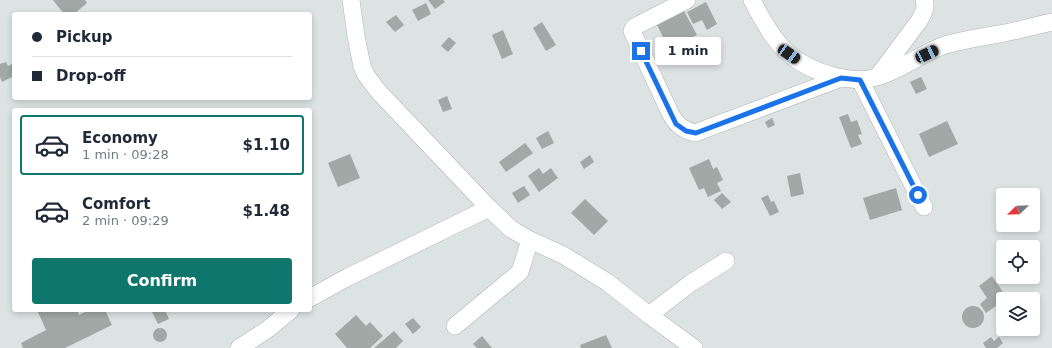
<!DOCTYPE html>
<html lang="en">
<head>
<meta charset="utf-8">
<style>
  :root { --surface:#fff; --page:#f6f6f7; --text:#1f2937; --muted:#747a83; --line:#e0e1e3; --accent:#0f766e }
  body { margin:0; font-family:"DejaVu Sans",sans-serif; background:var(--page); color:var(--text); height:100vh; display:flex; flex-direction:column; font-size:15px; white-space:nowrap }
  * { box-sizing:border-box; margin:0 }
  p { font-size:13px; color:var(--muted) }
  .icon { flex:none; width:22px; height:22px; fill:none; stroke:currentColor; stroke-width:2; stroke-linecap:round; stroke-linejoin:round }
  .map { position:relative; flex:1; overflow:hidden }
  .sheet { position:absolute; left:12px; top:108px; width:300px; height:204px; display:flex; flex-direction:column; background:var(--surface); border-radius:4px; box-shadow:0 2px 6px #0003 }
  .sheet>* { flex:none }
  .guide { position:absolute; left:12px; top:12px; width:300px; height:88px; border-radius:4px; box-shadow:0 2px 6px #0003; display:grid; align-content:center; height:88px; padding:0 20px; background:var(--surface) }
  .needle { width:26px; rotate:247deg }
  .fabs { position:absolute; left:996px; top:188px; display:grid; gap:8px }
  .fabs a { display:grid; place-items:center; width:44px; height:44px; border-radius:4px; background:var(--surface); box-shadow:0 2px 6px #0003; font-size:20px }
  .end { position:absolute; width:18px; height:18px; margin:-9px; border:5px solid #1a73e8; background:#fff; box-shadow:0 0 0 2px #fff }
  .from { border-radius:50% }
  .bubble { position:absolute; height:28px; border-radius:4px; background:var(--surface); box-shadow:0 2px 6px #0003; font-size:13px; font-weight:800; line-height:28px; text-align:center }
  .car { position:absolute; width:12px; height:24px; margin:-12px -6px; border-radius:5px; box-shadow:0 0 3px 1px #0007; background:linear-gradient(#222 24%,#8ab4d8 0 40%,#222 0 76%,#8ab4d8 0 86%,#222 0) }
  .guide b { display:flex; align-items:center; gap:14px; height:38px; font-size:15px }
  .guide b+b { border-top:1px solid var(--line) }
  .guide i { width:10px; height:10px; background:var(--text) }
  ul { padding:7px 0 0; list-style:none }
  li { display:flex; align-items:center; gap:12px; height:60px; margin:0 8px 6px; padding:0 12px; border:2px solid transparent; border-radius:4px }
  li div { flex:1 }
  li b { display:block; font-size:15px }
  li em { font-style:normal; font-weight:800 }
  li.on { border-color:var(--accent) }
  li>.icon { width:36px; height:36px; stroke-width:1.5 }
  .action { display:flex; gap:8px; margin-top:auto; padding:8px 20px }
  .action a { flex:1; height:46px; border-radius:4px; background:var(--accent); color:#fff; font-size:16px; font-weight:800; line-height:46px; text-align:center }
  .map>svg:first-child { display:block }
</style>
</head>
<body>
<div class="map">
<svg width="1052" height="348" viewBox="0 0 1052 348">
  <rect width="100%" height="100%" fill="#dce3e2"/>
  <g fill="#a2a8a5">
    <polygon points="53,0 85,0 87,3 74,14 64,14"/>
    <polygon points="428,0 443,0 445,2 435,9"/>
    <polygon points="706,2 717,24 707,30 702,20 693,24 687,12"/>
    <polygon points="426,3 431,14 418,21 412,10"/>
    <polygon points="684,11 697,35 690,38 691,42 677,49 673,41 667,45 657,25"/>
    <polygon points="396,15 404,25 395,32 386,22"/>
    <polygon points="542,22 556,45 546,51 533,28"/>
    <polygon points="503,30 513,54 502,59 492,35"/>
    <polygon points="449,37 456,43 448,52 441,46"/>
    <polygon points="6,62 8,66 14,63 14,76 2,82 0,77 0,64"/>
    <polygon points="921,77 927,89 916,94 910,82"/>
    <polygon points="447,96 452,109 443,112 438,100"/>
    <polygon points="848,114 851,122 857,120 862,134 858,135 862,144 851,148 839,117"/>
    <polygon points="772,118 775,125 768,128 765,122"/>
    <polygon points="947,121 958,144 929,157 919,134"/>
    <polygon points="548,131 554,143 542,149 536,138"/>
    <polygon points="525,143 533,153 506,172 499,162"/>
    <polygon points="350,154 360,178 338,187 328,163"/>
    <polygon points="590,155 594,162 584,169 580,162"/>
    <polygon points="709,159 713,169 717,167 723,180 717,183 721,191 708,197 704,188 699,190 689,168"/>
    <polygon points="539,168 543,174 551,168 558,178 539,192 528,176"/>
    <polygon points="800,173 804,194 791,197 787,176"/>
    <polygon points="524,186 530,195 518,203 512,193"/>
    <polygon points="896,188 902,210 870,220 863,198"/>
    <polygon points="722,193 731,202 722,209 714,200"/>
    <polygon points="768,195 771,202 774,201 779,212 770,216 761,198"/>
    <polygon points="585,199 608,221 594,235 571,213"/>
    <polygon points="992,276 1007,298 1003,299 1003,301 986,313 980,304 987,298 979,286"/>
    <circle cx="973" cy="317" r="11"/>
    <polygon points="37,310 77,310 79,315 89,310 105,310 112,325 65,348 23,348 21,343 46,330"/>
    <polygon points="151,310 165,310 169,319 158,324"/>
    <polygon points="356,315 366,326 370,322 383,336 370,348 347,348 335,334"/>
    <polygon points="413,318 421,327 413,334 405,324"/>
    <circle cx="160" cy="335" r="7"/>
    <polygon points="394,331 403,341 396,348 374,348"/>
    <polygon points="606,335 612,348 581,348 580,345"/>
    <polygon points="482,336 492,348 477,348 473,344"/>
    <polygon points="991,337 994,341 999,337 1003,343 997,348 986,348 983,343"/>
  </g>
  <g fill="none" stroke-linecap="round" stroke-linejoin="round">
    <defs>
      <g id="minor">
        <polyline points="351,0 356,36 362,66 366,75 378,91 489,208 511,229 530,240 563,255 607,282 649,315 694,348"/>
        <path d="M 687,0 L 640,24 L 634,27 L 632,31 L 671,115 C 677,125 683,130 695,133 L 841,78"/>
        <path d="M 752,0 C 773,42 790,66 838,77 C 850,80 864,81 877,77 C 901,70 922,53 945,45 C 963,40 981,37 999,34 C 1017,31 1034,26 1052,22"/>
        <path d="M 878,76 L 919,21 C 923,14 927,8 924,0"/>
        <polyline points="860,80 924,207"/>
        <polyline points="310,298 348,277 489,208"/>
        <polyline points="649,315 691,283 726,261"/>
        <polyline points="455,326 520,272 530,240"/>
        <polyline points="239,348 268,329 291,310"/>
      </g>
    </defs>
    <use href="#minor" stroke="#b0b6b5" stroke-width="18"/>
    <use href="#minor" stroke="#fff" stroke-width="17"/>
  </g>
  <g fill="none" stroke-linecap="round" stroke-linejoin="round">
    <polyline stroke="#1a73e8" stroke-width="5" points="641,51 676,124 686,131 696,133 841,78 860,80 918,195"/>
  </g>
</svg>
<div class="fabs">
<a><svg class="needle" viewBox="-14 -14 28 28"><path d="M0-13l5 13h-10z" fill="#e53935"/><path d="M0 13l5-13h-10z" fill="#747a83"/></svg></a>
<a><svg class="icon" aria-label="locate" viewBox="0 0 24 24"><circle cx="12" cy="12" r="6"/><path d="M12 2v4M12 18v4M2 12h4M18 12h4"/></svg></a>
<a><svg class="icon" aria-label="layers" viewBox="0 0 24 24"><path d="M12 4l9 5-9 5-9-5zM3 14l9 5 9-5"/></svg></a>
</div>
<i class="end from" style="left:918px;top:195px"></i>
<i class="end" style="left:641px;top:51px"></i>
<div class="bubble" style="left:655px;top:37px;width:66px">1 min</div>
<i class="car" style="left:789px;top:54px;rotate:125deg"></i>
<i class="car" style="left:927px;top:54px;rotate:65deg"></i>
<div class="guide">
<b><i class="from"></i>Pickup</b>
<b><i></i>Drop-off</b>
</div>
<section class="sheet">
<ul>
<li class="on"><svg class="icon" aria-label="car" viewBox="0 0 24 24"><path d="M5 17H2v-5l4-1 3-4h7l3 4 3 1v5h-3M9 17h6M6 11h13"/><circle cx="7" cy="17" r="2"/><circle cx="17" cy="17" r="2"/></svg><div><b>Economy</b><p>1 min · 09:28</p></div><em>$1.10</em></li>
<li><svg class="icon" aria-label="car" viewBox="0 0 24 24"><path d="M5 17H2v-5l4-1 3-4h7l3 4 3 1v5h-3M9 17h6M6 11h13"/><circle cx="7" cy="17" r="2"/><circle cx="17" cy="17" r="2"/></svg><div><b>Comfort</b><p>2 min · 09:29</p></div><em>$1.48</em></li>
</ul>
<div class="action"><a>Confirm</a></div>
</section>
</div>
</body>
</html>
